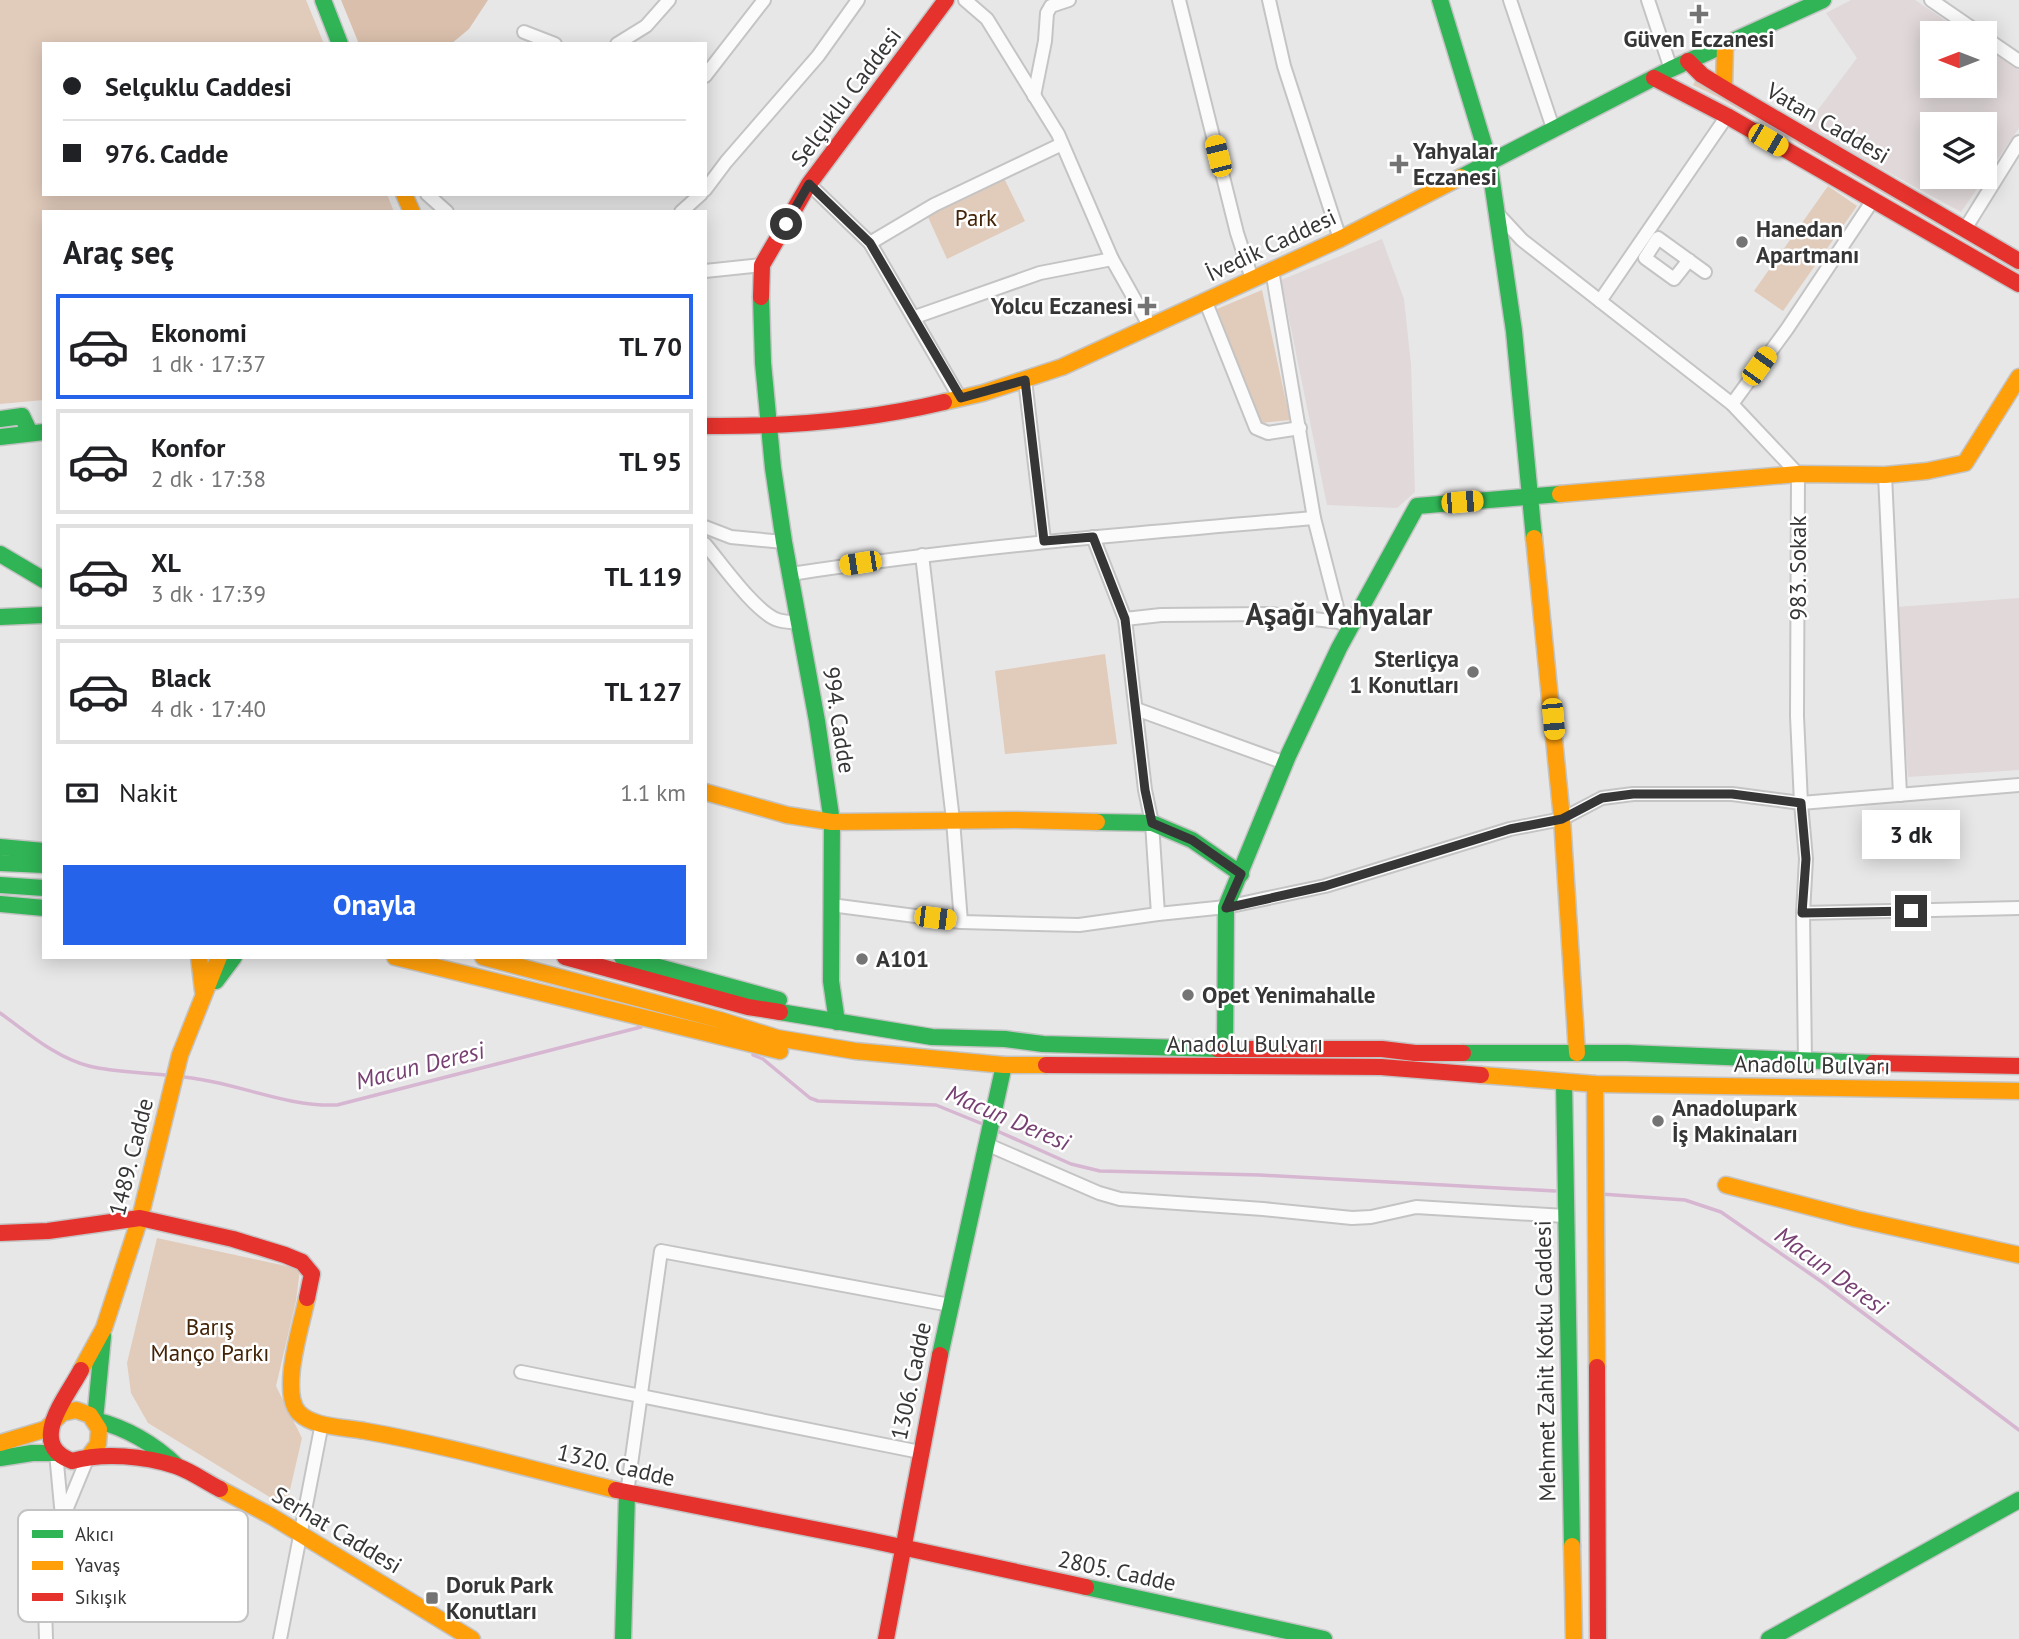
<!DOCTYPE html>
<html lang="tr">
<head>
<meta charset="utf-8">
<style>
  :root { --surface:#fff; --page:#f2f2f2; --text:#202124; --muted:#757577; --line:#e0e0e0; --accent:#2563eb }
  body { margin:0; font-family:"PT Sans",sans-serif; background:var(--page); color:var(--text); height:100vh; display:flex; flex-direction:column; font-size:26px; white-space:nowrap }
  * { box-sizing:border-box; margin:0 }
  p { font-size:23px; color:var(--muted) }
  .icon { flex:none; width:38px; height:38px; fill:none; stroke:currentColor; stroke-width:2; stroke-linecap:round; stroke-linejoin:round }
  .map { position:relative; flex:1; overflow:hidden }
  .side { position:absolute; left:42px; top:210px; width:665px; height:749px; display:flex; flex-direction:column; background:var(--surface); border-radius:0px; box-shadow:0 4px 18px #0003 }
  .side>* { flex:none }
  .top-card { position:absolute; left:42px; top:42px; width:665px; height:154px; border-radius:0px; box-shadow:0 4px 18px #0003; display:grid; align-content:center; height:154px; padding:0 21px; background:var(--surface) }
  .needle { width:46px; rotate:270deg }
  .fabs { position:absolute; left:1920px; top:21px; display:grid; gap:14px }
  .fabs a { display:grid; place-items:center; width:77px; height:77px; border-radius:0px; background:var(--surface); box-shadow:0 4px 18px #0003; font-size:35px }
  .end { position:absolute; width:32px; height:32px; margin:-16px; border:9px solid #373636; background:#fff; box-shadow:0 0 0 4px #fff }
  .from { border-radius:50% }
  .bubble { position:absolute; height:49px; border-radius:0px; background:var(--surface); box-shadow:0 4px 18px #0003; font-size:23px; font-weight:700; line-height:49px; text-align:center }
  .car { position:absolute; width:21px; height:42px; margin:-21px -10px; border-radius:9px; box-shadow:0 0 5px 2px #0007; background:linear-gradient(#f5c518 24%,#345 0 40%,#f5c518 0 76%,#345 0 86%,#f5c518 0) }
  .top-card b { display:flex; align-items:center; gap:24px; height:66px; font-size:26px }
  .top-card b+b { border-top:2px solid var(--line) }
  .top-card i { width:18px; height:18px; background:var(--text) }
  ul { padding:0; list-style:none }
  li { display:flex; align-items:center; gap:21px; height:105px; margin:0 14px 10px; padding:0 7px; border:4px solid var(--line); border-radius:0px }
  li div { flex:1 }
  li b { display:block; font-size:26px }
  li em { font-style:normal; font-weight:700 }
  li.on { border-color:var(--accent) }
  li>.icon { width:63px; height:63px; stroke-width:1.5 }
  h2 { padding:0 21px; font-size:32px; line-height:84px }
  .pay { display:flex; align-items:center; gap:18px; height:77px; padding:0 21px; font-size:26px }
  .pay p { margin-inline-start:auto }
  .button { display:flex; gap:14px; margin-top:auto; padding:14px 21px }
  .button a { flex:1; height:80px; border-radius:0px; background:var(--accent); color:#fff; font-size:28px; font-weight:700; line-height:80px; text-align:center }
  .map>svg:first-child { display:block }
</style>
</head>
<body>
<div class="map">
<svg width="2019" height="1639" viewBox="0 0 2019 1639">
  <rect width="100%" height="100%" fill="#e8e7e7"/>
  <g fill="#e0d8d9" fill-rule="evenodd">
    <path d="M 1851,0 L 1915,0 L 1964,33 L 1932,33 L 1932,86 L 1984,86 L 1985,47 L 2019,70 L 2019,128 L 1961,212 L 1805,127 L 1857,58 L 1826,13 ZM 1932,124 L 1984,124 L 1984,177 L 1932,177 Z"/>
    <polygon points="1382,239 1404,299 1411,365 1415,492 1397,508 1327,505 1281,280"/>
    <polygon points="2019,598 2019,770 1908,777 1896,607"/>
  </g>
  <g fill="#e1cbbb">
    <polygon points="0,0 306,0 324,44 44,44 44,194 387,194 394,212 44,212 44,400 0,404"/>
    <polygon points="1695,81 2019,269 2019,272 1718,97 1693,85"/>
    <polygon points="1003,176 1025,221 947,259 927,215"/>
    <polygon points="1828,186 1857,206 1783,311 1754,291"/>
    <polygon points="1262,290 1290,420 1261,423 1217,309"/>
    <polygon points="1105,654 1117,744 1005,754 995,671"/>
    <polygon points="157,1238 300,1269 296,1301 276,1386 302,1438 286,1507 148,1423 131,1393 127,1363"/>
  </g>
  <polygon fill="#dac0ac" points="341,0 488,0 469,29 451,44 359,44"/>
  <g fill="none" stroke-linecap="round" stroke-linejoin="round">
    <g stroke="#d6b6d1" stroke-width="3.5">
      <path d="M 0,1013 C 27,1032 56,1058 89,1066 C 113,1072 140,1072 165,1075"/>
      <polyline points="753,1055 763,1059 810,1098 818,1101 936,1105 985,1125"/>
      <path d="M 184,1077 C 236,1082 284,1107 337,1105 L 641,1027"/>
      <polyline points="995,1130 1071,1164 1100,1171 1260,1175 1555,1191"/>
      <polyline points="1601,1194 1685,1200 1721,1212 1822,1282 2019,1430"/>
    </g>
    <defs>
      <g id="street">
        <polyline points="965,0 987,19 1058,134 1112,259 1149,325"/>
        <polyline points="1179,0 1237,233 1252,279"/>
        <polyline points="1269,0 1284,66 1340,239"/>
        <polyline points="1510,0 1553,128"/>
        <polyline points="1648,0 1671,69"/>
        <polyline points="1931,0 1979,33"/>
        <polyline points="524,32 555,44"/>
        <polyline points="1984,37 2019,61"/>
        <polyline points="617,44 646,26 669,0"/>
        <polyline points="705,76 764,0"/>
        <polyline points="1034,96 1045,41 1047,13 1051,6 1069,0"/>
        <polyline points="809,184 870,243 960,398"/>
        <polyline points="705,190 726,162 818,56 858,0"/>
        <polyline points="427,194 447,212"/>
        <polyline points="681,212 701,194"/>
        <polyline points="1496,212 1522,240 1732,404 1798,474 1797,716 1801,803 1806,859 1803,913 1805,1062"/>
        <polyline points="1965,229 2019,142"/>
        <polyline points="870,243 934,205 1062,144"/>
        <polyline points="1689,260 1674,279 1645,258 1658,238 1705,272"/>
        <polyline points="1272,270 1314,518 1341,623"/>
        <polyline points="705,271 762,265"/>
        <polyline points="1205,300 1256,428 1268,433 1300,428"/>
        <polyline points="1600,301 1727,116"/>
        <polyline points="915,317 1040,273 1112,259"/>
        <polyline points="1025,380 1044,541"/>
        <polyline points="1732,404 1787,329 1873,200"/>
        <polyline points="1885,475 1900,795"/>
        <polyline points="705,527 731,537 784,542"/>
        <polyline points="1093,537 1125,619 1145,790 1152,823 1158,914"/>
        <path d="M 705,544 C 721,563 756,613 778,620 C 784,622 793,622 800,623"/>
        <polyline points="922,555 953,820 961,922"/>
        <path d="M 791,574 C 965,547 1139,533 1314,518"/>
        <polyline points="1125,619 1161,615 1270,614 1348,623"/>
        <polyline points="1136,709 1285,763"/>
        <polyline points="831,905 961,922 1079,925 1158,914 1226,907 1325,886 1510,829 1562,819 1602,798 1633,794 1732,794 1801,803 2019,785"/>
        <polyline points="1803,913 2019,908"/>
        <polyline points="986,1144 1099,1193 1120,1199 1263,1209 1352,1218 1371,1217 1416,1207 1565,1216"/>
        <polyline points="521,1372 920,1452"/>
        <polyline points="56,1453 62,1517"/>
        <polyline points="627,1493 661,1251 950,1305"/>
        <polyline points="46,1639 45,1607 62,1520 88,1457"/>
        <polyline points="280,1639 322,1423"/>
      </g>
      <g id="fast">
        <polyline points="323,0 340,44"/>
        <polyline points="1440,0 1489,161 1514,331 1534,538"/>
        <polyline points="1461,177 1671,69 1823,0"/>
        <polyline points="761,297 763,363 773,468 784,542 817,721 832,822 831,981 837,1022"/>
        <polyline points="0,419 22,416 30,433"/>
        <polyline points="0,437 44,432"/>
        <polyline points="0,554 44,580"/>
        <polyline points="0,617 44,615"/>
        <polyline points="1097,822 1152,823 1192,840 1241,874"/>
        <polyline points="0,847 44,851"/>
        <polyline points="0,863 44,865"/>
        <polyline points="0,885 44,888"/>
        <polyline points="0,904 44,908"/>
        <polyline points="622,957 779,1000"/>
        <polyline points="216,981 234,957"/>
        <polyline points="780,1012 932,1037 1005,1039 1043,1044 1218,1049"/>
        <polyline points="1225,1049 1226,907 1288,756 1339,648 1417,506 1560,494"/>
        <polyline points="1463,1053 1627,1053 1873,1063"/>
        <polyline points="1564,1082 1572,1546"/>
        <polyline points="940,1355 1004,1065"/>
        <path d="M 95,1420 C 127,1428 153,1443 177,1466"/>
        <polyline points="95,1420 103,1336"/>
        <polyline points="0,1458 32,1453 56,1453"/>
        <polyline points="1086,1587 1324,1639"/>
        <polyline points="623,1639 627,1493"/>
        <polyline points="1769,1639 2019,1500"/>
      </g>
      <g id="slow">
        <polyline points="1724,88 1725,45"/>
        <polyline points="404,194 412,212"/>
        <polyline points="944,402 983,393 1062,367 1340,239 1461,177"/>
        <polyline points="1560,494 1798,474 1885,475 1927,471 1965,463 2019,377"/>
        <polyline points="1534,538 1562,819 1577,1053"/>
        <polyline points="705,792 787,815 832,822 1014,820 1097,822"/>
        <polyline points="199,957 203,991"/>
        <polyline points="395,957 780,1051"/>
        <polyline points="483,957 720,1020 777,1038 855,1051 1004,1065 1046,1065"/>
        <polyline points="1481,1075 1595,1084 2019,1091"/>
        <polyline points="1595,1084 1597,1367"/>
        <polyline points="1726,1185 1857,1219 2019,1255"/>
        <path d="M 307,1298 C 302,1324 279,1392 299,1413 C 314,1428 346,1427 365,1431 C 450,1446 533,1470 616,1490"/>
        <polyline points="81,1370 104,1328 140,1218 180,1055 219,957"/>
        <polyline points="0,1443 46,1429 62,1413 76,1410 90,1415 99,1429 98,1444 89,1456"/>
        <polyline points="220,1489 271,1516 472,1639"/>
        <polyline points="1572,1546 1574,1639"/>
      </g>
      <g id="jam">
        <polyline points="1688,61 1702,75 1730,92 2019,261"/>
        <polyline points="1654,78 1727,116 2019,284"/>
        <polyline points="761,297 762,265 809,184 946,0"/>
        <path d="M 705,426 C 786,427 865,421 944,402"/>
        <polyline points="565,957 748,1007 780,1012"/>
        <polyline points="1218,1049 1382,1049 1415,1053 1463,1053"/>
        <polyline points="1873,1063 2019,1066"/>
        <polyline points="1046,1065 1381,1067 1481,1075"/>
        <polyline points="0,1233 48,1231 140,1218 233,1239 285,1255 302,1262 312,1274 307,1298"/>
        <polyline points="1597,1367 1598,1639"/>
        <path d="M 81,1370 C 67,1397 26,1444 72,1461 C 104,1452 144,1456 176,1466 C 191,1471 206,1482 220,1489"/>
        <polyline points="616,1490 869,1540 1086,1587"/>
        <polyline points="886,1639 940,1355"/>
      </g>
    </defs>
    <use href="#street" stroke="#c5c4c4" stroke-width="16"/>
    <use href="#fast" stroke="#c5c4c4" stroke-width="19"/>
    <use href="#slow" stroke="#c5c4c4" stroke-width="19"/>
    <use href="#jam" stroke="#c5c4c4" stroke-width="19"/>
    <use href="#street" stroke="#fcfbfb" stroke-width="12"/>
    <use href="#fast" stroke="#30b455" stroke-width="16"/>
    <use href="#slow" stroke="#ff9f0a" stroke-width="16"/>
    <use href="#jam" stroke="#e5322d" stroke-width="16"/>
  </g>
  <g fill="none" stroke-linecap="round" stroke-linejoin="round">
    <polyline stroke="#373636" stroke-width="9" points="786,224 809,184 870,243 961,398 1025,380 1044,541 1093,537 1125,619 1145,790 1152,823 1192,840 1241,874 1226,908 1325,886 1510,829 1562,819 1602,798 1633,794 1732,794 1801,803 1806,859 1802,913 1911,911"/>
  </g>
  <g fill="#757474" stroke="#fff" stroke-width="2.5">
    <path d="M1695.5 3.5h7v7h7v7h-7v7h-7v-7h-7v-7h7z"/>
    <path d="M1395.5 153.5h7v7h7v7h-7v7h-7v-7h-7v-7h7z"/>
    <circle cx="1742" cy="242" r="7"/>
    <path d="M1143.5 295.5h7v7h7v7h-7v7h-7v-7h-7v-7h7z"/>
    <circle cx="1473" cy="672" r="7"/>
    <circle cx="862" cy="959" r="7"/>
    <circle cx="1188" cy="995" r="7"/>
    <circle cx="1658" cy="1121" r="7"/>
    <rect x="425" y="1591" width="14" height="14" rx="3.5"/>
  </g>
  <g text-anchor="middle" stroke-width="5" stroke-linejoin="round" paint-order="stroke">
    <g font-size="23" font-weight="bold" fill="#373636" stroke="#fff" text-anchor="start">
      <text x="1699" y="47" text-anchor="middle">Güven Eczanesi</text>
      <text x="1413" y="159">Yahyalar<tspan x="1413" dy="26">Eczanesi</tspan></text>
      <text x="1756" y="237">Hanedan<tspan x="1756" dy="26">Apartmanı</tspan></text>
      <text x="1133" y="314" text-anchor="end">Yolcu Eczanesi</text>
      <text x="1459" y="667" text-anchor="end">Sterliçya<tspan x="1459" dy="26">1 Konutları</tspan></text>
      <text x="876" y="967">A101</text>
      <text x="1202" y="1003">Opet Yenimahalle</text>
      <text x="1672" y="1116">Anadolupark<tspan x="1672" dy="26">İş Makinaları</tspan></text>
      <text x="446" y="1593">Doruk Park<tspan x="446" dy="26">Konutları</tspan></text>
    </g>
    <g font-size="23" fill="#373636" stroke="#fff">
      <text transform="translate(846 97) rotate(-53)" y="8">Selçuklu Caddesi</text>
      <text transform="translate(1828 123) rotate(30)" y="8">Vatan Caddesi</text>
      <text transform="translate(1271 245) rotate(-25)" y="8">İvedik Caddesi</text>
      <text transform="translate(1798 568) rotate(-90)" y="8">983. Sokak</text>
      <text transform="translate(839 720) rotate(81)" y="8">994. Cadde</text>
      <text x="1245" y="1052">Anadolu Bulvarı</text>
      <text transform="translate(1812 1065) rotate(1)" y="8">Anadolu Bulvarı</text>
      <text transform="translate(131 1157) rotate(-76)" y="8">1489. Cadde</text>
      <text transform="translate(1545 1361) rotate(-91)" y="8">Mehmet Zahit Kotku Caddesi</text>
      <text transform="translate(911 1381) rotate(-78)" y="8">1306. Cadde</text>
      <text transform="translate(616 1465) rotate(13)" y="8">1320. Cadde</text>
      <text transform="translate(337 1530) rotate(31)" y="8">Serhat Caddesi</text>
      <text transform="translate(1117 1571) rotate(12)" y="8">2805. Cadde</text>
    </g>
    <g font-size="23" fill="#432306" stroke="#fff">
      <text x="976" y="226">Park</text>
      <text x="210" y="1335">Barış<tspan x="210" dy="26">Manço Parkı</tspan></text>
    </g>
    <g font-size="24" font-style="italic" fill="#773f72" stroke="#fff">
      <text transform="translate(420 1066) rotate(-14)" y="8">Macun Deresi</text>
      <text transform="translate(1008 1118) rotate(23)" y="8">Macun Deresi</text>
      <text transform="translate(1831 1271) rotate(36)" y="8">Macun Deresi</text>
    </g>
    <g font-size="30" font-weight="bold" fill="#373636" stroke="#fff">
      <text x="1339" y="625">Aşağı Yahyalar</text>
    </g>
  </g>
  <rect x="18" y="1510" width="230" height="112" rx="10" fill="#fff" stroke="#c3c3c3" stroke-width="2"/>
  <rect x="32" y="1530" width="31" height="8" fill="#30b455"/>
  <rect x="32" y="1561" width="31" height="9" fill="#ff9f0a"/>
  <rect x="32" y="1593" width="31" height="8" fill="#e5322d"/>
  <g font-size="19" fill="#373636">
    <text x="75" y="1541">Akıcı</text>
    <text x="75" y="1572">Yavaş</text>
    <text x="75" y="1604">Sıkışık</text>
  </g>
</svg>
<div class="fabs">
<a><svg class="needle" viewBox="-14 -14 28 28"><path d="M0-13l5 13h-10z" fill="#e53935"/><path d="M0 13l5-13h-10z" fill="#757577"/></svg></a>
<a><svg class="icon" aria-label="layers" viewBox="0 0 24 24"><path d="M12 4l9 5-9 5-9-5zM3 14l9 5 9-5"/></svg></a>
</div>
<i class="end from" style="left:786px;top:224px"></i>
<i class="end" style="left:1911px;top:911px"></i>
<div class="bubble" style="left:1862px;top:810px;width:98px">3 dk</div>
<i class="car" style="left:1768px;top:140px;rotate:120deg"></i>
<i class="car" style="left:1218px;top:156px;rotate:346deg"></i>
<i class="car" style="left:1759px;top:366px;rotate:36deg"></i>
<i class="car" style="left:1462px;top:502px;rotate:85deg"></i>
<i class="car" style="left:860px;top:563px;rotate:261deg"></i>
<i class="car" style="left:1553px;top:719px;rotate:175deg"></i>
<i class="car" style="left:935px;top:918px;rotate:97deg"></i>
<div class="top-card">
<b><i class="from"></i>Selçuklu Caddesi</b>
<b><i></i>976. Cadde</b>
</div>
<section class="side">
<h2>Araç seç</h2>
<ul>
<li class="on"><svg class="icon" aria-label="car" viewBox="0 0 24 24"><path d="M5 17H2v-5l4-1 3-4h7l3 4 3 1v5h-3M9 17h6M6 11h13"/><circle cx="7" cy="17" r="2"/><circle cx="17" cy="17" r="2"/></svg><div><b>Ekonomi</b><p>1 dk · 17:37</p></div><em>TL 70</em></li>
<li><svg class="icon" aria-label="car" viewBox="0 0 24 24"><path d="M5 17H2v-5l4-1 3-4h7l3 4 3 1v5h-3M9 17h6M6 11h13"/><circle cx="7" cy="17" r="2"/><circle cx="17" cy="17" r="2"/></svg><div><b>Konfor</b><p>2 dk · 17:38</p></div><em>TL 95</em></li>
<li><svg class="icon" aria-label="car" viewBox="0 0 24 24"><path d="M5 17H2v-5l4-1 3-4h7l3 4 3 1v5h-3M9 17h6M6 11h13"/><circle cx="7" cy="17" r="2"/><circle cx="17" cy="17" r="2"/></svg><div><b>XL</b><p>3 dk · 17:39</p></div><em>TL 119</em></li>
<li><svg class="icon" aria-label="car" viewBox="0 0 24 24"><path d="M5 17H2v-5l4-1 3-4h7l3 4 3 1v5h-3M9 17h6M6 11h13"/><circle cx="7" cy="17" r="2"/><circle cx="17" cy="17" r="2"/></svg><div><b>Black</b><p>4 dk · 17:40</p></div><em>TL 127</em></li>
</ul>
<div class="pay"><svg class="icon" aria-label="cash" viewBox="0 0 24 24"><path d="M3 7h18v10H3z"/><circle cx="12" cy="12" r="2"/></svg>Nakit<p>1.1 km</p></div>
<div class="button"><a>Onayla</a></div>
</section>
</div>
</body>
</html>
